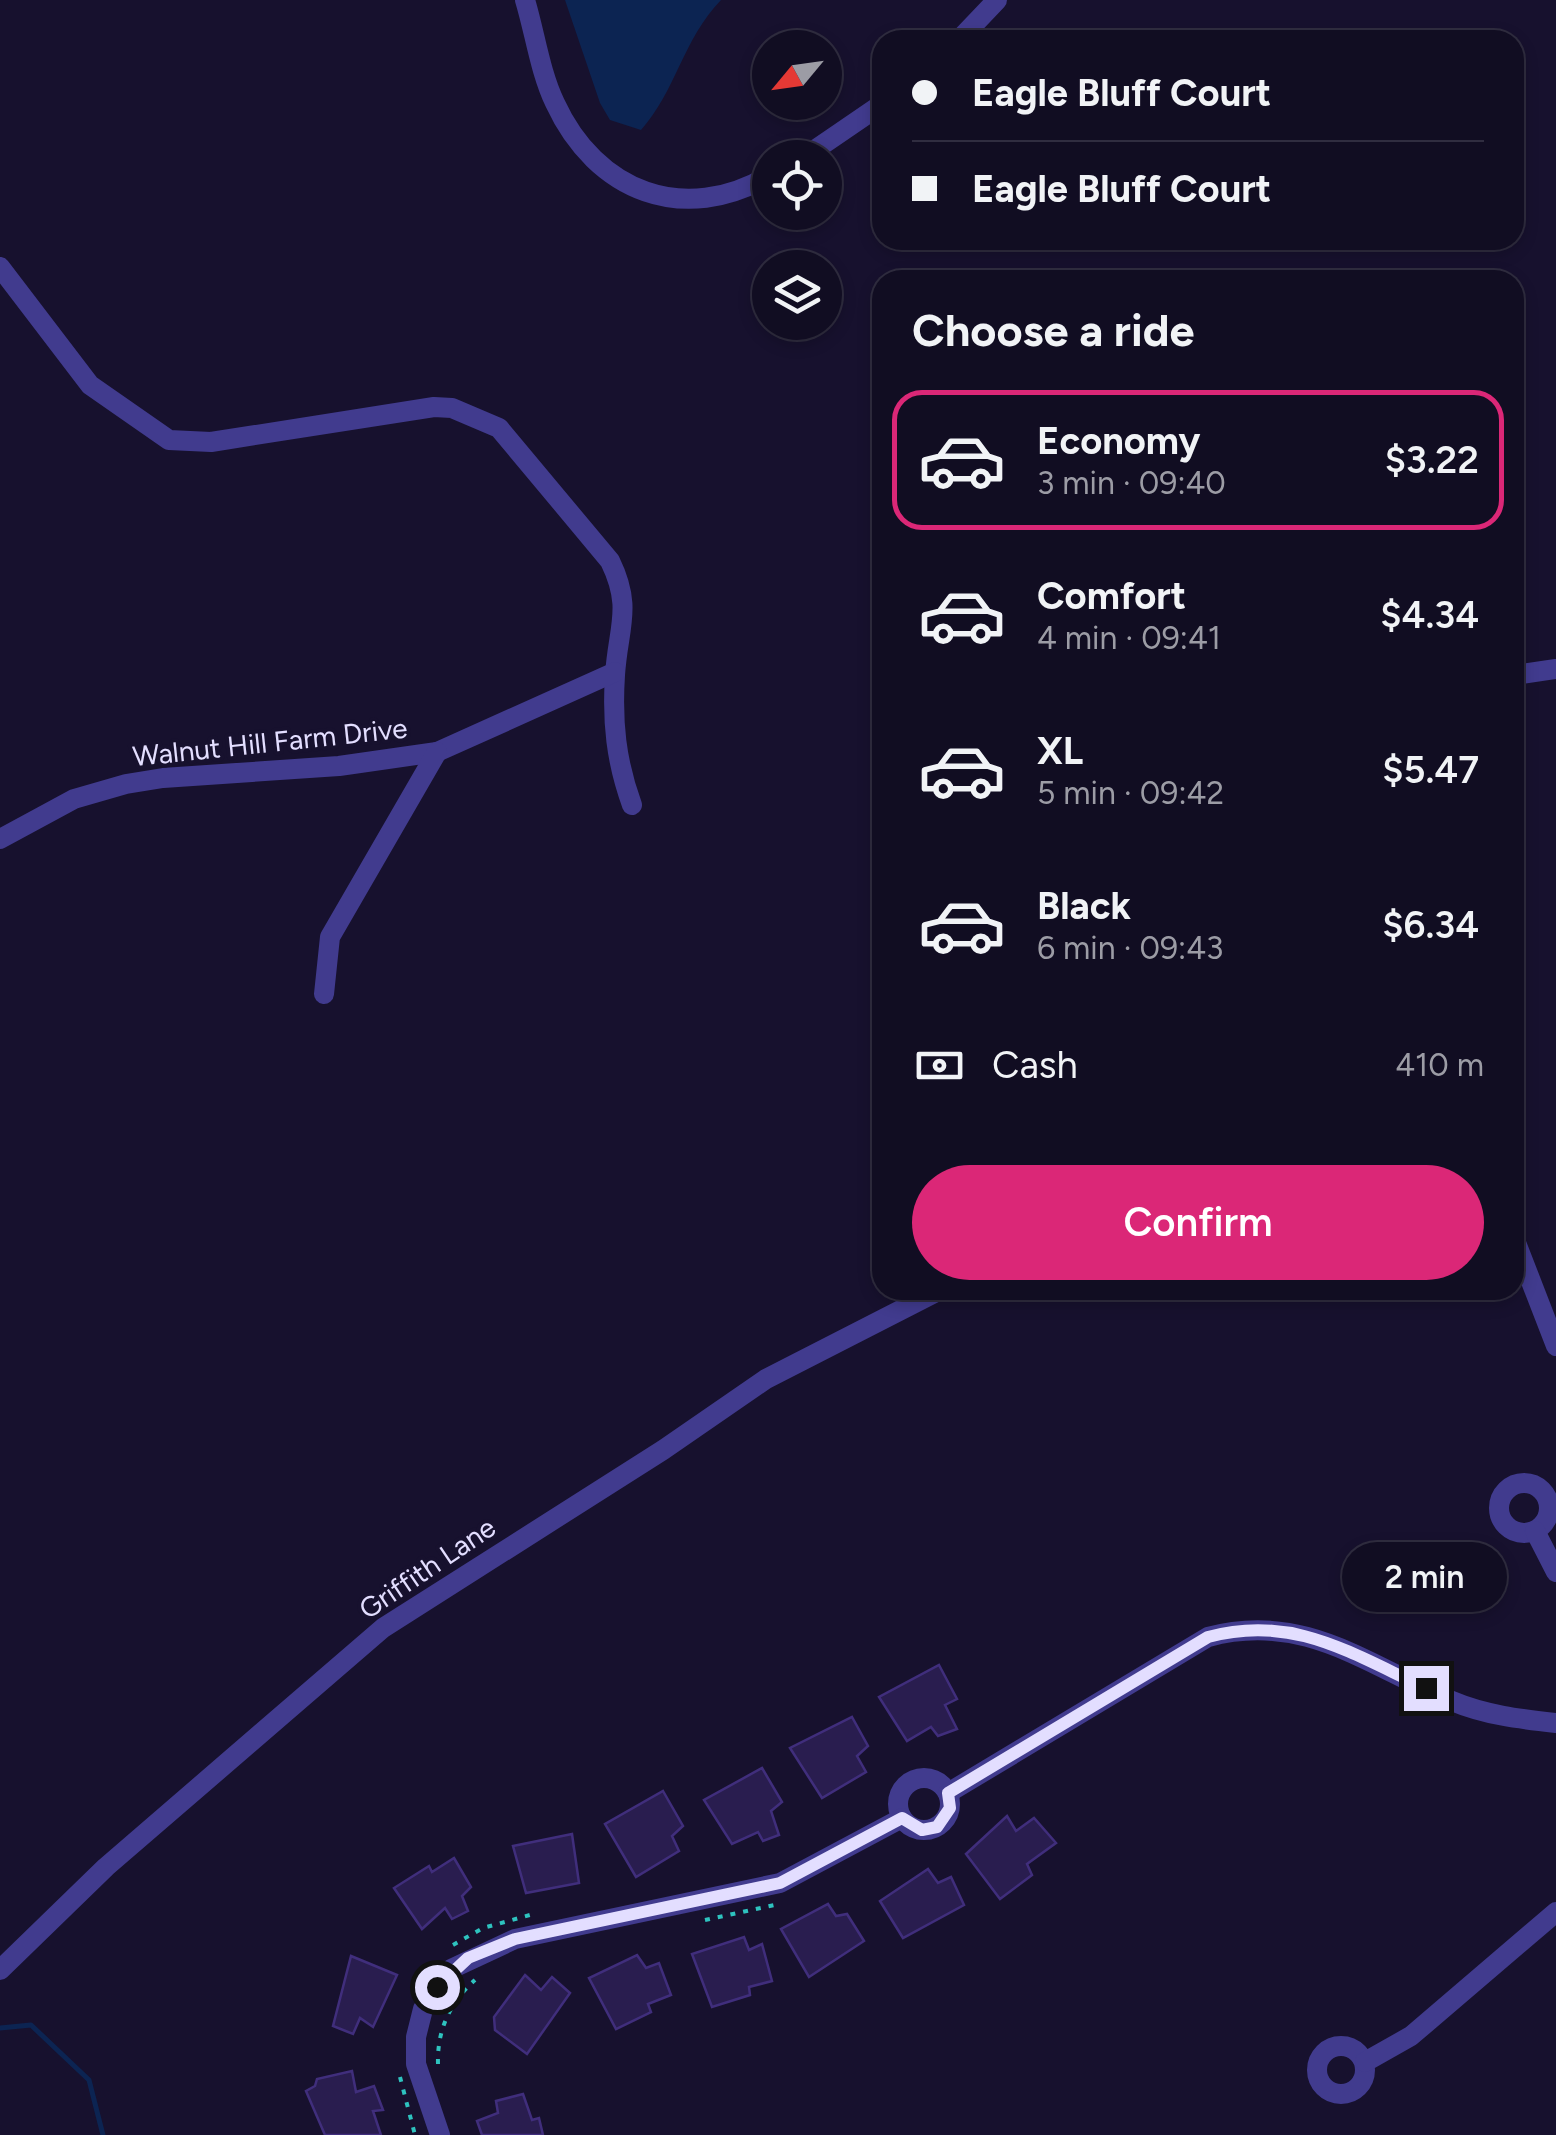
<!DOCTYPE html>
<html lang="en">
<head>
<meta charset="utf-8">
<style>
  :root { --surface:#110d22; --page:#1a162a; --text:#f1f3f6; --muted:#9c9ca5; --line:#302d40; --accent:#db2777 }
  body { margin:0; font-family:Figtree,sans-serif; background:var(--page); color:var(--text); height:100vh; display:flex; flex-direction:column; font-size:38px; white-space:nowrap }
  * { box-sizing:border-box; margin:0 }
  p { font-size:32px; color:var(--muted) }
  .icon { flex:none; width:55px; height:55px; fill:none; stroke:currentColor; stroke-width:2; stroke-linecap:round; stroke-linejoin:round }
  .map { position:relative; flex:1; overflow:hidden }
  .details { position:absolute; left:872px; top:270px; width:652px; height:1030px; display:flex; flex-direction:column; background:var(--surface); border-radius:30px; box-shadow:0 5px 15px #0003,0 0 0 2px var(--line) }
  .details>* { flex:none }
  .guide { position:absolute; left:872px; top:30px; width:652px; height:220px; border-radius:30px; box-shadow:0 5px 15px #0003,0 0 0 2px var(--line); display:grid; align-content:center; height:220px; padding:0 40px; background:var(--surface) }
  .needle { width:65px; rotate:241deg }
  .controls { position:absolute; left:752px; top:30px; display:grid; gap:20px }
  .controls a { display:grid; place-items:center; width:90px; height:90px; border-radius:50%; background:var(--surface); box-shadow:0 5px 15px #0003,0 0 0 2px var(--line); font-size:50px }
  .end { position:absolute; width:45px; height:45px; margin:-22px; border:12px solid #e3deff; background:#111; box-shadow:0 0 0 5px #111 }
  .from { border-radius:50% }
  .bubble { position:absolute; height:70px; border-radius:35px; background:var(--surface); box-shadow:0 5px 15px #0003,0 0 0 2px var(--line); font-size:32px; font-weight:600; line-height:70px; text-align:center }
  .guide b { display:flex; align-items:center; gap:35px; height:95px; font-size:38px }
  .guide b+b { border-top:2px solid var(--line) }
  .guide i { width:25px; height:25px; background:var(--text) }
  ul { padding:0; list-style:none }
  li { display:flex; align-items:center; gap:30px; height:140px; margin:0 20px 15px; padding:0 20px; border:5px solid transparent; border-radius:30px }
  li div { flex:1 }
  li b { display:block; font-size:38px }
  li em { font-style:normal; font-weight:600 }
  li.on { border-color:var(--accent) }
  li>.icon { width:90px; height:90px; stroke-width:1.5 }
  h2 { padding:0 40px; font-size:45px; line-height:120px }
  .pay { display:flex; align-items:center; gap:25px; height:110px; padding:0 40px; font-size:38px }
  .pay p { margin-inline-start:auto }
  .primary-button { display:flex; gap:20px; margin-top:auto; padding:20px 40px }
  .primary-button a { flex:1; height:115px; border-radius:60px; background:var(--accent); color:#fff; font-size:40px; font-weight:600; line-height:115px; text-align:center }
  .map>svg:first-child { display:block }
</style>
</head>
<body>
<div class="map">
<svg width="1556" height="2135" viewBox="0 0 1556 2135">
  <rect width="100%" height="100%" fill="#17112e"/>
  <path fill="#0c2452" d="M 565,0 L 721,0 C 683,39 676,91 641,130 L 610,120 L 600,103 Z"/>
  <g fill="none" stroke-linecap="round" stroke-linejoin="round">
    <polyline stroke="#0c2452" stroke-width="5" points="0,2028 31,2025 89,2080 103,2135"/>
  </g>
  <g fill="#291d4f" stroke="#402e7c" stroke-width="2.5">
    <polygon points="939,1665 957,1699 945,1705 957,1729 938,1736 931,1727 907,1741 879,1697"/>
    <polygon points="852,1717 868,1746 857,1756 866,1772 822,1798 790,1748"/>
    <polygon points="762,1768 782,1802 771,1811 779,1835 763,1841 758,1832 732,1844 704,1800"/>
    <polygon points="663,1791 683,1826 672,1836 679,1851 636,1877 605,1824"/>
    <polygon points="1007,1816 1016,1831 1034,1818 1056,1843 1027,1864 1032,1875 1000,1899 966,1854"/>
    <polygon points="572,1834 579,1883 526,1893 513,1846"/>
    <polygon points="454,1858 471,1887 462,1896 468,1911 452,1919 445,1908 422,1929 394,1888 429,1866 432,1872"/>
    <polygon points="928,1869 938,1883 951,1877 964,1905 903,1938 880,1901"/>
    <polygon points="828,1904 836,1916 847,1914 864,1941 809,1977 781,1929"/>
    <polygon points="744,1937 749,1950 762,1944 772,1981 749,1987 750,1995 712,2007 692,1954"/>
    <polygon points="637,1955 646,1968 659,1963 671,1995 648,2004 651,2012 616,2029 589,1978"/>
    <polygon points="351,1956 397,1975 373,2027 360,2018 353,2034 333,2026"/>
    <polygon points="525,1975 541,1990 552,1977 570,1993 527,2054 495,2030 494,2017"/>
    <polygon points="352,2071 356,2092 374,2086 383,2110 373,2111 381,2135 325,2135 306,2091 315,2086 317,2079"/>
    <polygon points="523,2094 532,2120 539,2118 543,2135 482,2135 477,2121 498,2113 496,2101"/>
  </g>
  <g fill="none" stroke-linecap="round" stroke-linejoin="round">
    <g stroke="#2ec3bf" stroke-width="4" stroke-dasharray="5 8" stroke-linecap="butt">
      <polyline points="705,1920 779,1904"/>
      <polyline points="453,1945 483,1928 537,1913"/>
      <path d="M 438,2064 C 437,2030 450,2002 475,1980"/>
      <polyline points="400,2077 415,2135"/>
    </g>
    <g stroke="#413b8e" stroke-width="20">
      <path d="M 525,0 C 535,33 540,72 555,103 C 596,192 684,226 770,175"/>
      <polyline points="959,40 997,0"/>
      <polyline points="803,158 882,104"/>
      <path d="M 0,267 L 90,385 L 169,440 L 211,442 L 434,407 L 452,408 L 499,428 L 610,561 C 633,608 618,627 615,675 C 612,722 616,761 632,805"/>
      <polyline points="1515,675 1556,669"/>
      <polyline points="0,839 74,799 126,784 163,778 339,766 437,752 615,672"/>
      <polyline points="324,994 330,937 437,752"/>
      <polyline points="1515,1240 1556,1346"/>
      <circle cx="1524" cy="1508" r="25"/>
      <polyline points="1535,1531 1556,1572"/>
      <circle cx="924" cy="1804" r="26"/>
      <path d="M 948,1793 L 1208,1637 C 1304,1611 1367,1665 1452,1701 C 1485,1715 1520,1719 1556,1723"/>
      <polyline points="0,1970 106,1867 383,1628 663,1450 766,1379 940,1290"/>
      <circle cx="1341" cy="2070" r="24"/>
      <polyline points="1365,2062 1411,2036 1556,1912"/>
      <polyline points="440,2135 416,2064 416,2037 423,2009 451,1969 515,1939 780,1883 902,1818"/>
    </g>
  </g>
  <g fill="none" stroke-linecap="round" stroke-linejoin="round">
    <path stroke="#e3deff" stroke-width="12" d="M 437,1987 L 468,1958 L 515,1939 L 780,1883 L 902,1818 L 922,1830 L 937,1827 L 950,1808 L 948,1793 L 1208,1637 C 1293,1614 1350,1653 1426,1688"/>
  </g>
  <g text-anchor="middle" stroke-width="8" stroke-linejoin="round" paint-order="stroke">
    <g font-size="28" fill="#e3deff" stroke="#17112e">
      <text transform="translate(270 742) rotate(-6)" y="10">Walnut Hill Farm Drive</text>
      <text transform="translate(427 1568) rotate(-34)" y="10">Griffith Lane</text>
    </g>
  </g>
</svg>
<div class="controls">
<a><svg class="needle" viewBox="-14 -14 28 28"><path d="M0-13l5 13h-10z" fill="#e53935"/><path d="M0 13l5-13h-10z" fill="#9c9ca5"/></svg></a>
<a><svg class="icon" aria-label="locate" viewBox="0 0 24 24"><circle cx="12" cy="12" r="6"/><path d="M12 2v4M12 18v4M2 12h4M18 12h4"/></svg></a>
<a><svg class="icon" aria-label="layers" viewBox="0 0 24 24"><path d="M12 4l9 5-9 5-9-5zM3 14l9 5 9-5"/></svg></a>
</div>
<i class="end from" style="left:437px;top:1987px"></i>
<i class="end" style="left:1426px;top:1688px"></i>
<div class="bubble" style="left:1342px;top:1542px;width:165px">2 min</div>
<div class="guide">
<b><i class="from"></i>Eagle Bluff Court</b>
<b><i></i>Eagle Bluff Court</b>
</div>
<section class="details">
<h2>Choose a ride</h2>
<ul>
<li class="on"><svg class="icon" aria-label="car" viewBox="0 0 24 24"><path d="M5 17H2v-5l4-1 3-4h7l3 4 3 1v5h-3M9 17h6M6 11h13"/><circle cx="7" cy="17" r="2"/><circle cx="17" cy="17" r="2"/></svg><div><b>Economy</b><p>3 min · 09:40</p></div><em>$3.22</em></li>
<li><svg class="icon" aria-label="car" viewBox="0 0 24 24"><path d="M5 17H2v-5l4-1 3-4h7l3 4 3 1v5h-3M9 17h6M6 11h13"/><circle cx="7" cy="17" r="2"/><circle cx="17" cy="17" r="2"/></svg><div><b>Comfort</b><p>4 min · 09:41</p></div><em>$4.34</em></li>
<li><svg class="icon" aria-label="car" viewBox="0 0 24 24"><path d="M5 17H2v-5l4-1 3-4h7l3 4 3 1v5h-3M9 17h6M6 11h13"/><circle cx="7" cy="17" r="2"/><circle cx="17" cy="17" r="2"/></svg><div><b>XL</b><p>5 min · 09:42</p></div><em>$5.47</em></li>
<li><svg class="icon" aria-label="car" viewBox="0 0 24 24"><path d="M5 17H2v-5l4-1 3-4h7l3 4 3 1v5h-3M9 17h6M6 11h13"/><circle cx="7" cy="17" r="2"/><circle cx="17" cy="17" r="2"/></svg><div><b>Black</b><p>6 min · 09:43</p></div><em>$6.34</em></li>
</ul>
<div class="pay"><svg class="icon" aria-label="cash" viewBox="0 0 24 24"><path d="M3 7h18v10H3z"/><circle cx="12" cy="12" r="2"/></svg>Cash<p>410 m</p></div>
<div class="primary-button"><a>Confirm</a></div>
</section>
</div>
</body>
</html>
